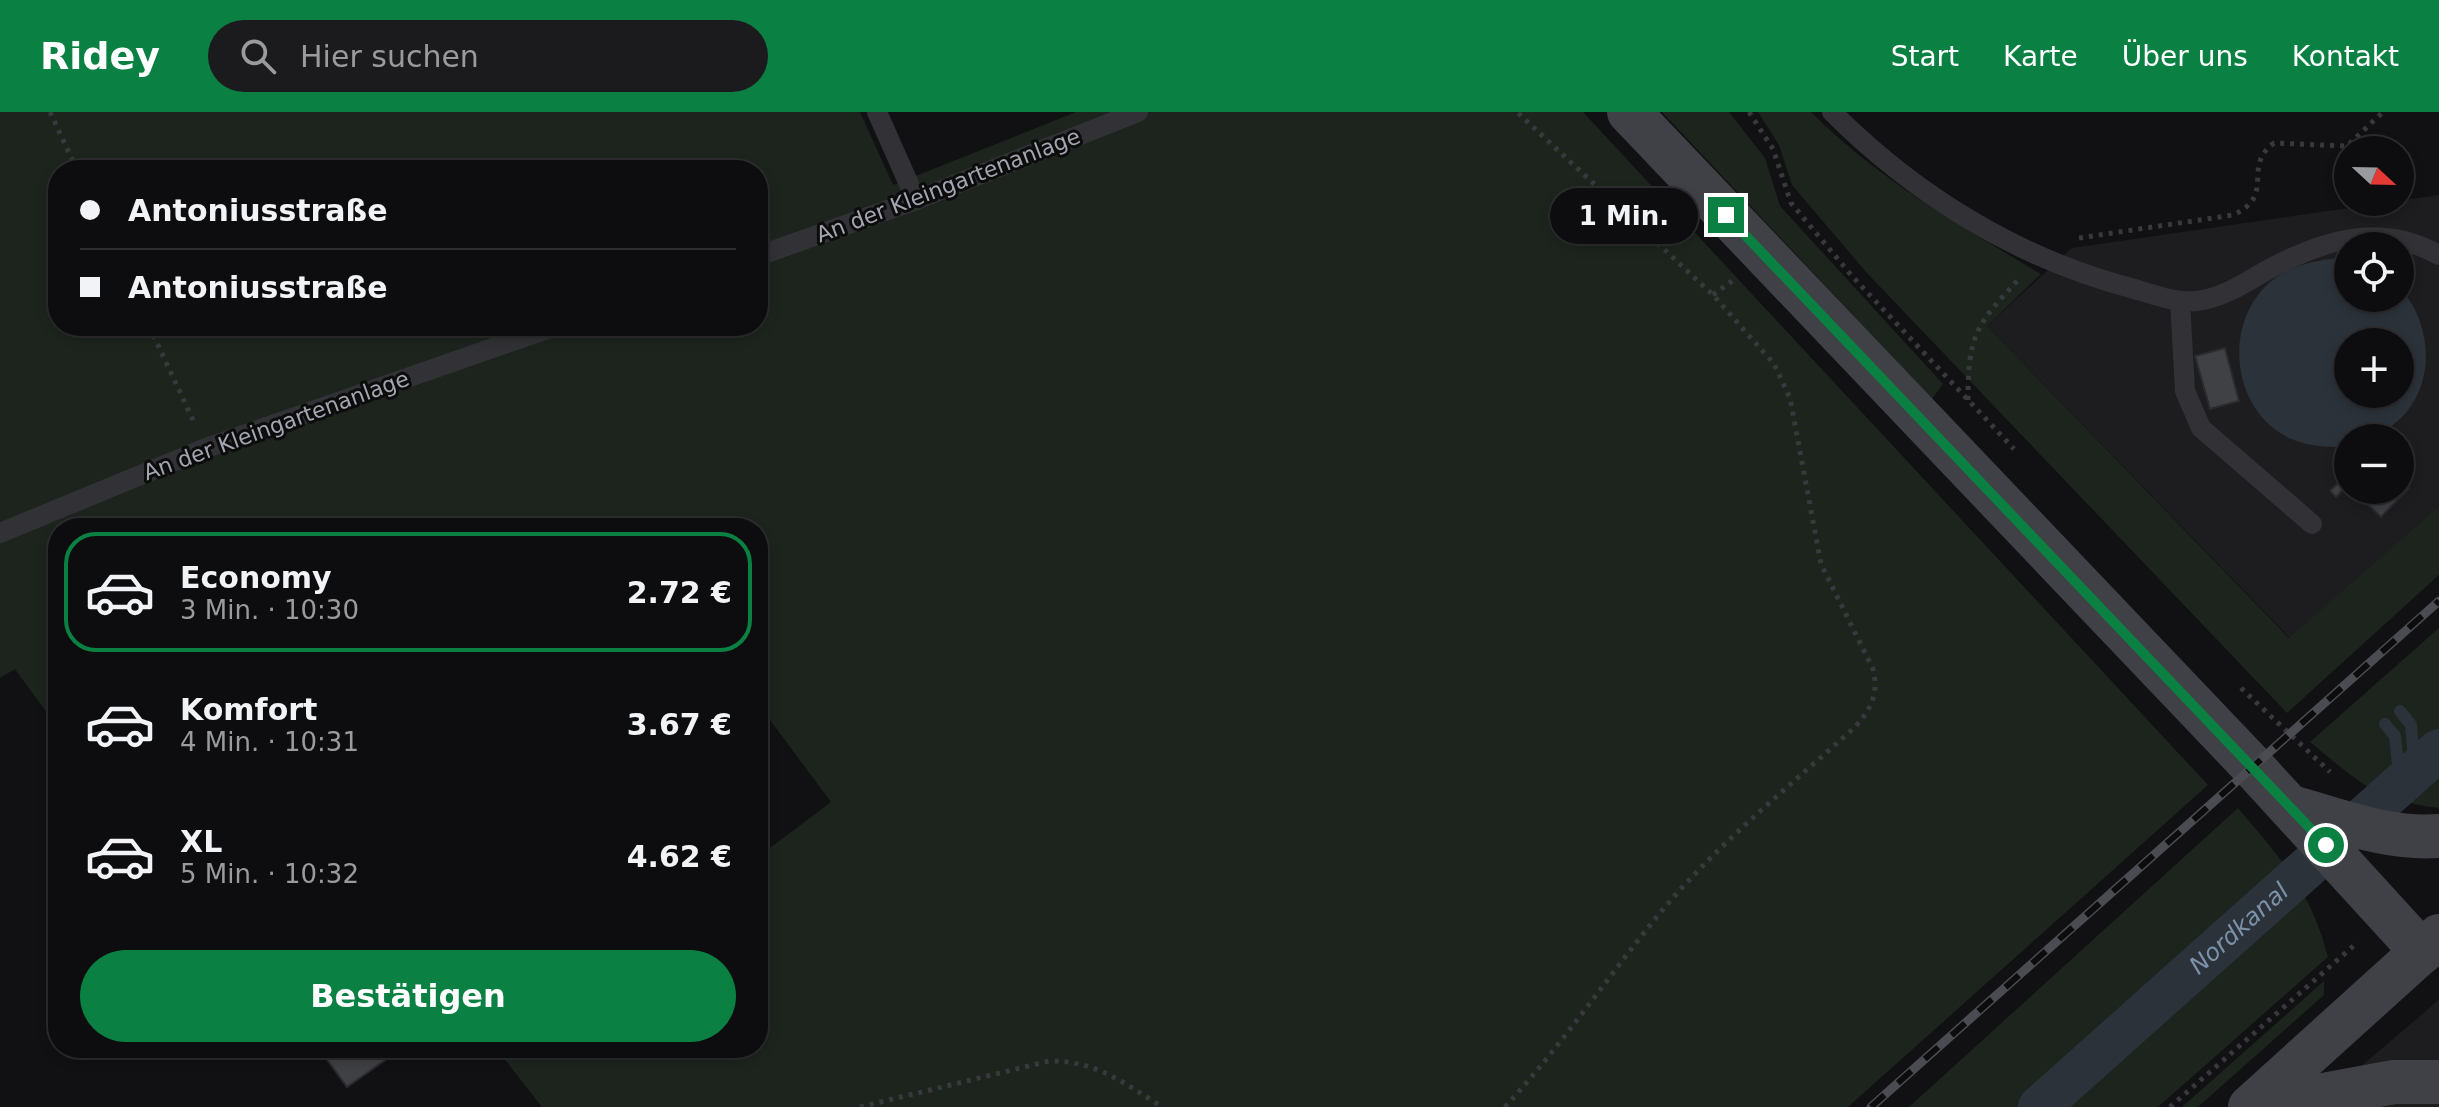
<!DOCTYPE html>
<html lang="de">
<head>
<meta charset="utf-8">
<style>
  :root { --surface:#0d0c0e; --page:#1b1a1c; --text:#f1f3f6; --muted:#9a9b9e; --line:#2d2c2e; --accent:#0b8043 }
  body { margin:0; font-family:"DejaVu Sans",sans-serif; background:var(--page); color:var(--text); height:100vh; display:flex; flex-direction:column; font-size:30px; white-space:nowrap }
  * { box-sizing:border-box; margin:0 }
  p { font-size:26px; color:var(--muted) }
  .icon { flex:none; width:44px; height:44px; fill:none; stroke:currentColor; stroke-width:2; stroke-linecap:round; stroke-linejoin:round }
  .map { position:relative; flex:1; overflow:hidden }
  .drawer { position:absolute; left:48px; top:406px; width:720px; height:540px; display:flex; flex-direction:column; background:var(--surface); border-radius:32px; box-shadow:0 4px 12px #0003,0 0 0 2px var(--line) }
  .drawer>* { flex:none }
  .hud { position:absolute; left:48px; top:48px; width:720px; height:176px; border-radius:32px; box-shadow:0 4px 12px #0003,0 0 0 2px var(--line); display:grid; align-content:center; height:176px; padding:0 32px; background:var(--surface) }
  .needle { width:52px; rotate:112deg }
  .tools { position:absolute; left:2334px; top:24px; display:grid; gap:16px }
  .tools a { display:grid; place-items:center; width:80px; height:80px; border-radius:50%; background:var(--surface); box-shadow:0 4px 12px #0003,0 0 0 2px var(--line); font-size:40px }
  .end { position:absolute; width:36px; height:36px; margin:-18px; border:10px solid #0b8043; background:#fff; box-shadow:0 0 0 4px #fff }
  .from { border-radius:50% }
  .bubble { position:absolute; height:56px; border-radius:28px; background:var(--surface); box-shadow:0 4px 12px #0003,0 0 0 2px var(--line); font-size:26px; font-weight:700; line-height:56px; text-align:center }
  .hud b { display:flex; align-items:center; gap:28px; height:76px; font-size:30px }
  .hud b+b { border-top:2px solid var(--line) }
  .hud i { width:20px; height:20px; background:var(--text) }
  ul { padding:14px 0 0; list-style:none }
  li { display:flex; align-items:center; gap:24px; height:120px; margin:0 16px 12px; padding:0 16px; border:4px solid transparent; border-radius:32px }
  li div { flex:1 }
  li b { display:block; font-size:30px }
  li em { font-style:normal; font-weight:700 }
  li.current { border-color:var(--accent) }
  li>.icon { width:72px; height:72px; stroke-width:1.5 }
  .primary-button { display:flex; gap:16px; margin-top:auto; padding:16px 32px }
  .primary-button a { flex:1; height:92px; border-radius:48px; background:var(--accent); color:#fff; font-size:32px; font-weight:700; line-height:92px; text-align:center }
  header { display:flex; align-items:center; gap:48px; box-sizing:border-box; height:112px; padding:0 40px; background:var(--accent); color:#fff }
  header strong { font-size:38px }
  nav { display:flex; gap:44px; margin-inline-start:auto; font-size:28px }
  .search { width:560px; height:72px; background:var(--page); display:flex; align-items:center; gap:20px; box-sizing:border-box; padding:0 28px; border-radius:44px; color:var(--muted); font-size:30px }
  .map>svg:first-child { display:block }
</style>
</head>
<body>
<header>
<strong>Ridey</strong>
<div class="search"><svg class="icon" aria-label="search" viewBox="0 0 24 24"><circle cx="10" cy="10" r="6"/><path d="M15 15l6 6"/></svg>Hier suchen</div>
<nav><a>Start</a><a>Karte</a><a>Über uns</a><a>Kontakt</a></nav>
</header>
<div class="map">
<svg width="2439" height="995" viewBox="0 0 2439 995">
  <rect width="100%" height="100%" fill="#111012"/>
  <g fill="#1d1d1f" fill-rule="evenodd">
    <path d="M 2439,83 L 2439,394 L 2290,526 L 1987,214 L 2072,136 ZM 2348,134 L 2400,134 L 2400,186 L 2348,186 ZM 2348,230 L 2400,230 L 2400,282 L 2348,282 ZM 2348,326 L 2400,326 L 2400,378 L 2348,378 Z"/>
    <polygon points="2439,887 2439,995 2313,995 2425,900"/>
  </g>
  <g fill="#1d241e" fill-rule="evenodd">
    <path d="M 0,0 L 860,0 L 893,73 L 1076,0 L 1583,0 L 2208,673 L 1848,995 L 542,995 L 499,940 L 505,936 L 758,936 L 758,745 L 831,690 L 758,592 L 758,416 L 58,416 L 58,616 L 15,557 L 0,566 ZM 58,58 L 758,58 L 758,214 L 58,214 Z"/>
    <polygon points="1662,0 1729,0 1765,46 1780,94 1943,272 1932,287"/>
    <path d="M 1758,0 L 1811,0 C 1879,68 1959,113 2041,162 L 1987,214 L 2289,526 L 2439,394 L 2439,463 L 2287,601 L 1866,160 L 1792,73 L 1779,33 Z"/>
    <path d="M 2439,516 L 2439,696 C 2374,688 2359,670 2310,630 Z"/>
    <path d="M 2238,696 C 2281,747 2311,779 2328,845 L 2158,995 L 1909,995 Z"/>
    <polygon points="2324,869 2324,883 2198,995 2182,995"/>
  </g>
  <path fill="#2b3239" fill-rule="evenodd" d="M 2337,146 L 2348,149 L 2348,186 L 2400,186 L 2400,176 C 2434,213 2437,279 2394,312 C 2388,317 2381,325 2373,326 C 2366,328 2356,326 2348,326 L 2347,335 C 2326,335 2307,335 2287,325 C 2227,294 2223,201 2278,164 C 2296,152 2316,149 2337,146 ZM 2348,230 L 2400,230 L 2400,282 L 2348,282 Z"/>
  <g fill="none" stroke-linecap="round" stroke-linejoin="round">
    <g stroke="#2b3239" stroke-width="12">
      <polyline points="2400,599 2411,613 2415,659"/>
      <polyline points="2385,612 2395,624 2400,672"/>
    </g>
    <path stroke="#2b3239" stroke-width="42" id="s1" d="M 2039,995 L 2439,638"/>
  </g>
  <g fill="#404145" stroke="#2b2b2e" stroke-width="2">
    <polygon points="2225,236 2239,289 2210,297 2195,244"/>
    <polygon points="2348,360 2348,373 2336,385 2330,379"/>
    <polygon points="2400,367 2409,376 2381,405 2353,378 2400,378"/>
    <polygon points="332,936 386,936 391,944 347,975 323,942"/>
  </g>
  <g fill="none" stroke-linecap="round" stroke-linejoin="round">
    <g stroke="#38393d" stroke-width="5" stroke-dasharray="4 6" stroke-linecap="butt">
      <polyline points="50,0 77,58"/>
      <polyline points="1749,0 1773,37 1791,91 1852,164 2014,337"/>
      <path d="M 2079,126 L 2233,103 C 2277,83 2241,55 2274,31 L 2347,34 L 2383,0"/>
      <polyline points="1713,183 1732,169"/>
      <polyline points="149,214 194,310"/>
      <path d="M 1968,288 C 1968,223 1976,213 2019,167"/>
      <polyline points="2241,576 2330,660"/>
      <path d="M 860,995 L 1049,949 C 1094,948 1125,971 1162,995"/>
      <path d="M 1505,995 C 1563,932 1610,861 1665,795 C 1721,729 1791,673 1855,615 C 1871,597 1879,582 1873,557 L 1821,452 L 1790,286 L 1774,252 L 1713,183 L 1517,0"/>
      <polyline points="2170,995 2358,830"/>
    </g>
    <g stroke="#323236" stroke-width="20">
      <polyline points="877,0 916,88"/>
      <path d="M 1832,0 C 1915,83 2017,146 2131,176 C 2152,182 2174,191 2196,189 C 2219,187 2242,173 2262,161 C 2319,129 2378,109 2439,143"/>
      <polyline points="758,144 916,88 1138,0"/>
      <polyline points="2180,189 2185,279 2201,316 2312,412"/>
      <polyline points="0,421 206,336 556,214"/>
    </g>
    <g stroke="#404146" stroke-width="44">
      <polyline points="1629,0 2253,655 2422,840"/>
      <path d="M 2291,695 C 2339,708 2388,728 2439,724"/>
      <polyline points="2250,995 2439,824"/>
      <polyline points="2258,995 2394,970 2439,970"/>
    </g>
    <defs>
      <polyline id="rail" points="1871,995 2439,489"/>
    </defs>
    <use href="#rail" stroke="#4b4c51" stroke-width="9"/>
    <use href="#rail" stroke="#0c0c0d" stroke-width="6" stroke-dasharray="18" stroke-linecap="butt"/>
  </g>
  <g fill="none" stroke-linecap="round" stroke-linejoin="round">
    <polyline stroke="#0b8043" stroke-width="10" points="1726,103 2326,733"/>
  </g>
  <g text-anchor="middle" stroke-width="6" stroke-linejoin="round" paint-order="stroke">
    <g font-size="22" fill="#a3a6b1" stroke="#0c0c0d">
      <text transform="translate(948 73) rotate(-21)" y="8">An der Kleingartenanlage</text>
      <text transform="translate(276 313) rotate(-20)" y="8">An der Kleingartenanlage</text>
    </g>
    <g font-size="24" font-style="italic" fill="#7c92aa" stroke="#0c0c0d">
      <text dy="8" stroke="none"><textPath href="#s1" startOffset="268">Nordkanal</textPath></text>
    </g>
  </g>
</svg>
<div class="tools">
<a><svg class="needle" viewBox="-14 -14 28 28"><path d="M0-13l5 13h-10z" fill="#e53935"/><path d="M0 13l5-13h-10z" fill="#9a9b9e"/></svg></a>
<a><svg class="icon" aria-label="locate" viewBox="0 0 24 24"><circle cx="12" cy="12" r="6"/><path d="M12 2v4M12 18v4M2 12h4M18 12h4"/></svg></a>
<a>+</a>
<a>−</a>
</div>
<i class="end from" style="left:2326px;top:733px"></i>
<i class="end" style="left:1726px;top:103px"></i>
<div class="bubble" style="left:1550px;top:76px;width:148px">1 Min.</div>
<div class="hud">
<b><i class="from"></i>Antoniusstraße</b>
<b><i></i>Antoniusstraße</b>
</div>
<section class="drawer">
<ul>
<li class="current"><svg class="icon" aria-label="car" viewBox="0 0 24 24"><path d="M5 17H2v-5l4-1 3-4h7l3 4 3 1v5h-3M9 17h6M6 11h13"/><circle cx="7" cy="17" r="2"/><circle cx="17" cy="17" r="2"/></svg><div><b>Economy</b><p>3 Min. · 10:30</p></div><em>2.72 €</em></li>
<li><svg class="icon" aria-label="car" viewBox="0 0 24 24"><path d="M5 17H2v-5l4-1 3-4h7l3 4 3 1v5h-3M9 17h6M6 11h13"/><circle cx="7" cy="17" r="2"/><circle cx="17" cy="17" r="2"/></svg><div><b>Komfort</b><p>4 Min. · 10:31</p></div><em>3.67 €</em></li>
<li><svg class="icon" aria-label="car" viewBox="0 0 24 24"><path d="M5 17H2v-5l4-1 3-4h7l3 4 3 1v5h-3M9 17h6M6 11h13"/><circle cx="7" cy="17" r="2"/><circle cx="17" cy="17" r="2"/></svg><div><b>XL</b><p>5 Min. · 10:32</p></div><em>4.62 €</em></li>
</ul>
<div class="primary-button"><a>Bestätigen</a></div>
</section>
</div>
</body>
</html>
